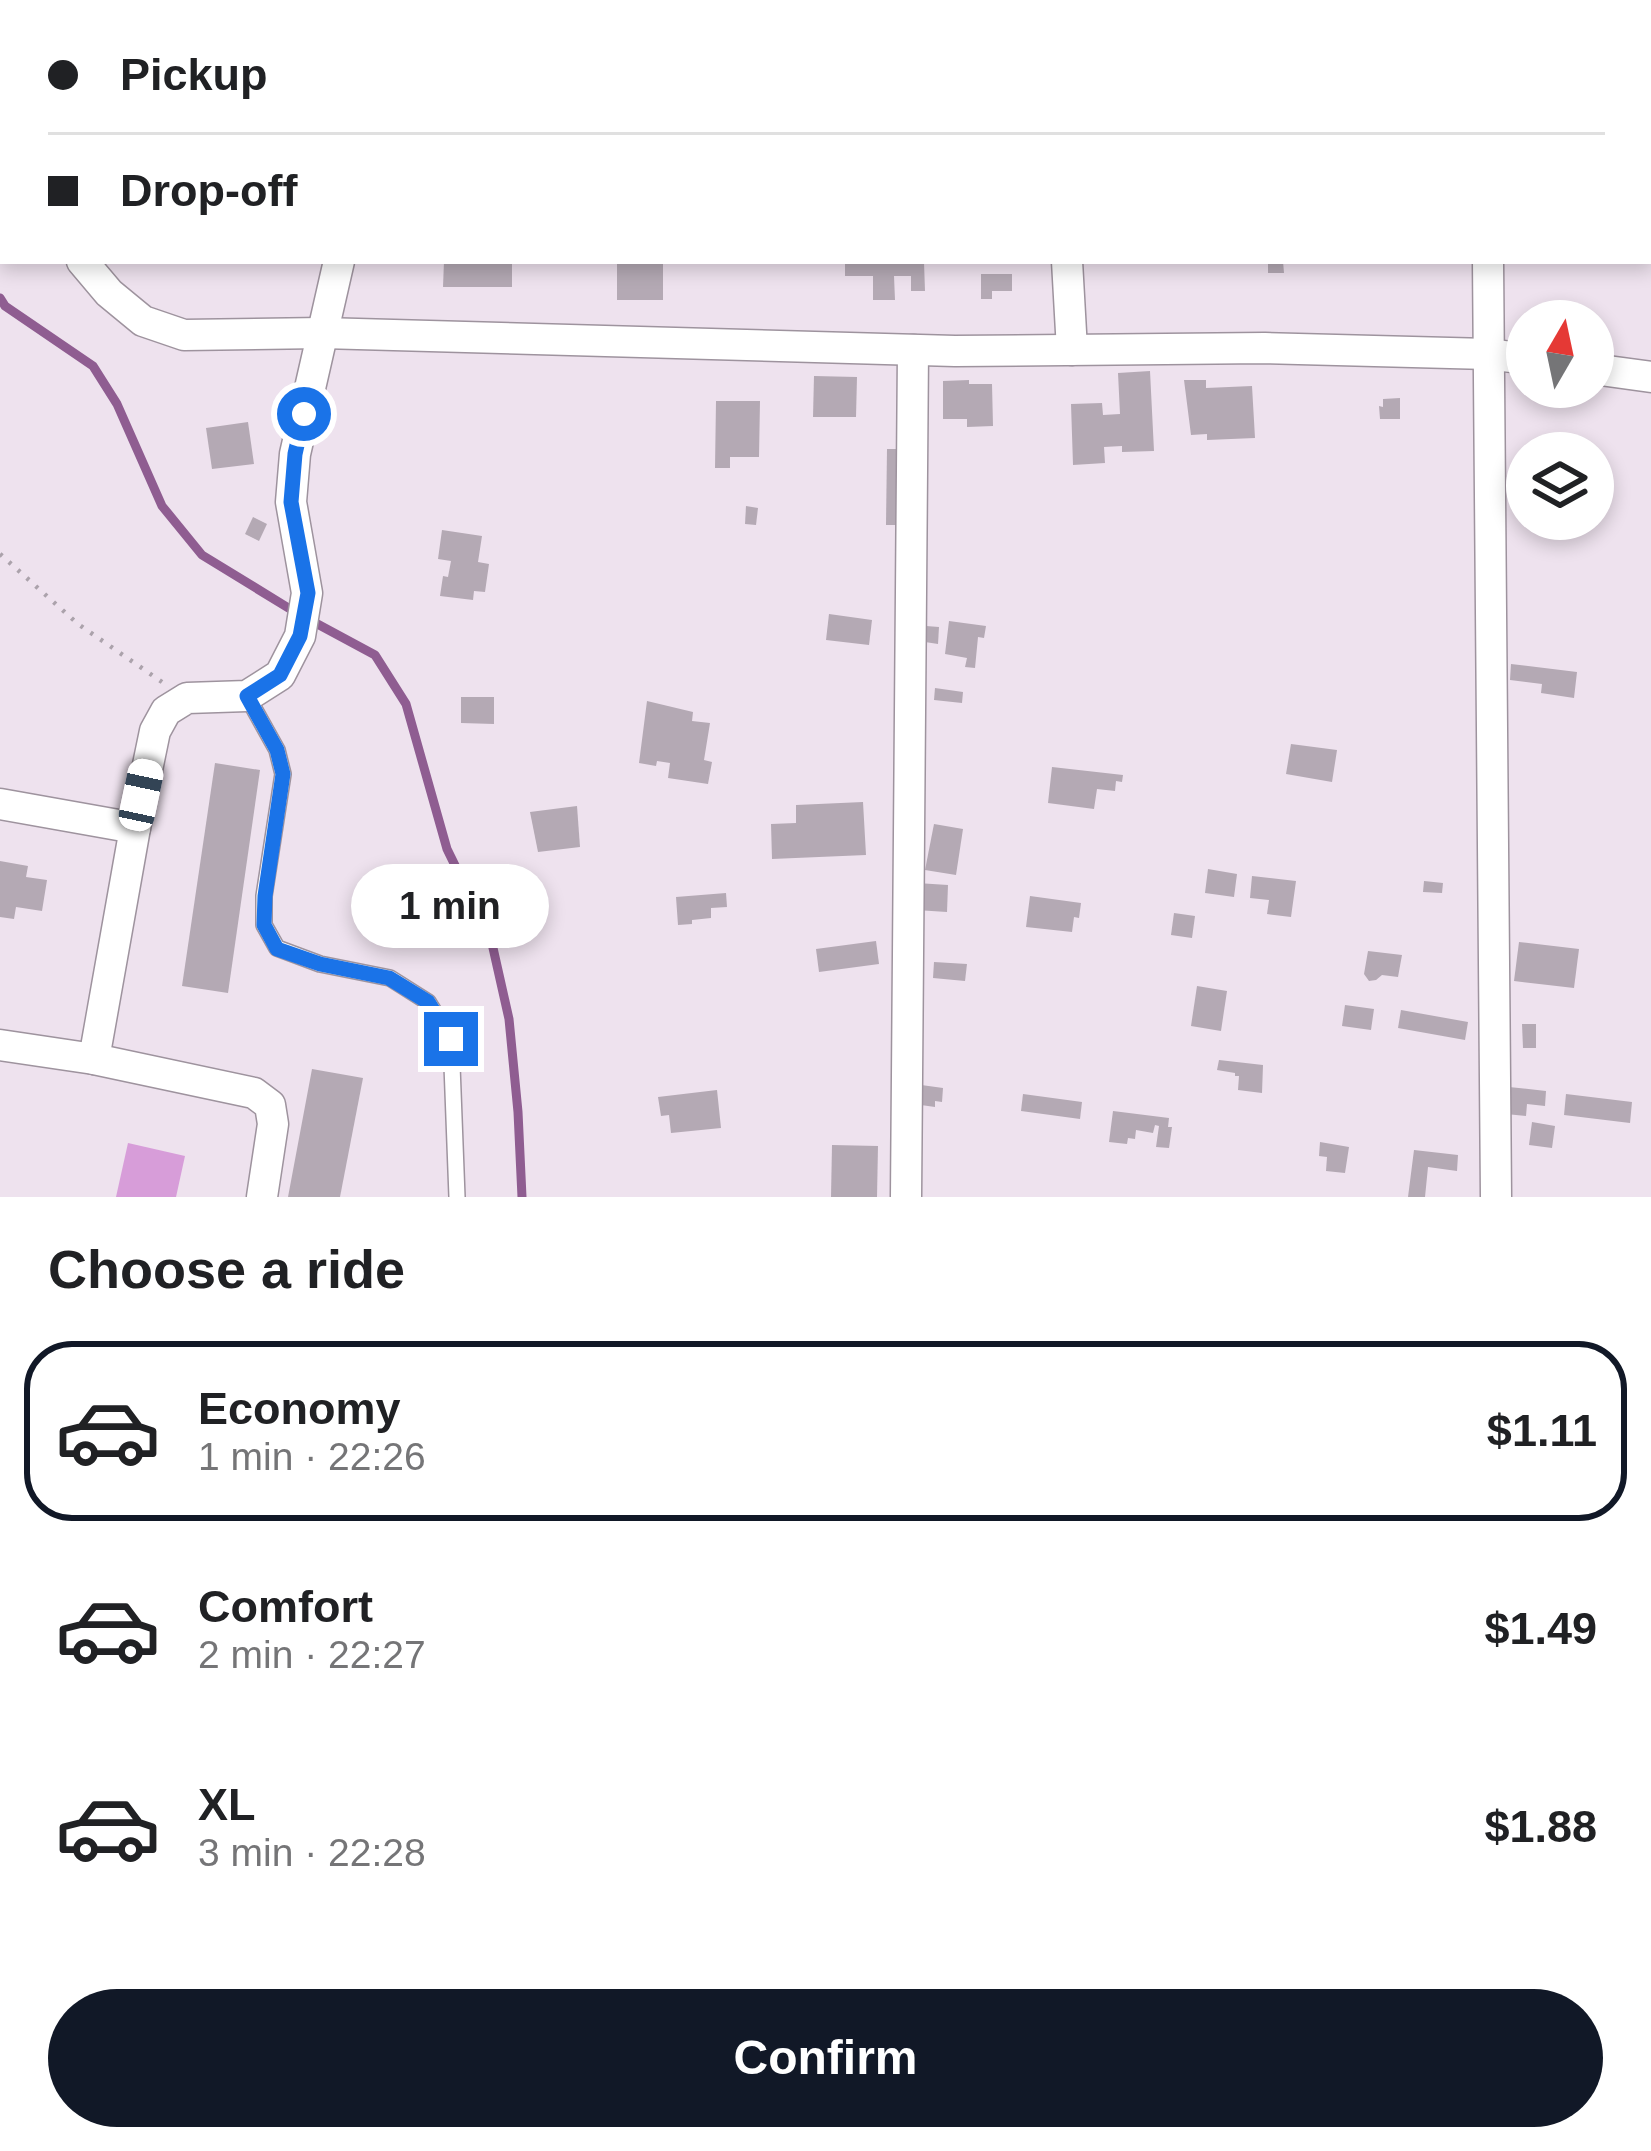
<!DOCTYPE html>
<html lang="en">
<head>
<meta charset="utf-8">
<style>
  :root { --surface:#fff; --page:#f6f6f6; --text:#202124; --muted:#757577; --line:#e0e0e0; --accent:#111827 }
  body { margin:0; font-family:Helvetica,sans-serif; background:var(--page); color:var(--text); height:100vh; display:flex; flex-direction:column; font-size:45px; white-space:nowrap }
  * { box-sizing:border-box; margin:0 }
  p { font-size:39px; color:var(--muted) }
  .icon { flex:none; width:66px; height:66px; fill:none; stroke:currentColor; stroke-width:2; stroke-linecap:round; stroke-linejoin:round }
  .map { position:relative; height:1197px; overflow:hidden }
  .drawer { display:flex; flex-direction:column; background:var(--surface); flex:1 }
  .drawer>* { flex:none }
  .hud { position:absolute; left:0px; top:0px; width:1653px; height:264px; box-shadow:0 6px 18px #0003; display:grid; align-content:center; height:264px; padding:0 48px; background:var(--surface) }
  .needle { width:78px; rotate:9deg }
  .tools { position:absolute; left:1506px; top:300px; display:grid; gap:24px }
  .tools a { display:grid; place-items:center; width:108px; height:108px; border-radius:50%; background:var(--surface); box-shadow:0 6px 18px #0003; font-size:60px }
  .end { position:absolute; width:54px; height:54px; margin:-27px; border:15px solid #1a73e8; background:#fff; box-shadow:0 0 0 6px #fff }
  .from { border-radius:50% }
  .bubble { position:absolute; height:84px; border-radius:42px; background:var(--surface); box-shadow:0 6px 18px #0003; font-size:39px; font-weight:800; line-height:84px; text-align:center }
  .car { position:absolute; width:36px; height:72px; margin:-36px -18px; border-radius:15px; box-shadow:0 0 9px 3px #0007; background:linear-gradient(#fff 24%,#345 0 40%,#fff 0 76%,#345 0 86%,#fff 0) }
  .hud b { display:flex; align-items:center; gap:42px; height:114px; font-size:45px }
  .hud b+b { border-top:3px solid var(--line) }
  .hud i { width:30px; height:30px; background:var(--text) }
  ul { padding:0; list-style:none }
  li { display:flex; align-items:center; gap:36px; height:180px; margin:0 24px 18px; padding:0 24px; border:6px solid transparent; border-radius:48px }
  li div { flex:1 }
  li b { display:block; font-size:45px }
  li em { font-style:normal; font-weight:800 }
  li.on { border-color:var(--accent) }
  li>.icon { width:108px; height:108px; stroke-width:1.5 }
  h2 { padding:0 48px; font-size:54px; line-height:144px }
  .cta { display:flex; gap:24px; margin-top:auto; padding:24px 48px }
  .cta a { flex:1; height:138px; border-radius:72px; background:var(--accent); color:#fff; font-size:48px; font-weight:800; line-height:138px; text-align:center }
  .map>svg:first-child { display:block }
</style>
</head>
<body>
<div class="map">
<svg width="1651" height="1197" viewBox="0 0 1651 1197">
  <rect width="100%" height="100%" fill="#eee2ee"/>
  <polygon fill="#d79dd9" points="128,1143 185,1156 176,1197 116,1197"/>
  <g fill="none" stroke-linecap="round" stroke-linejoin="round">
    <g stroke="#8f5d91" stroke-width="9">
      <polyline points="0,298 5,306 93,366 117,404 162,506 202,555 295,612"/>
      <polyline points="310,620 375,655 406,704 447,849 491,939 509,1019 518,1112 522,1197"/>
    </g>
  </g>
  <g fill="#b4a9b4">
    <polygon points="444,261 512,261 512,287 443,287"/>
    <rect x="617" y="261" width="46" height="39"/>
    <polygon points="1268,261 1283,261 1284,273 1268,273"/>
    <polygon points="924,262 925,291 911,291 911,276 894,276 895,300 873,300 873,276 845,276 845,263"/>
    <polygon points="981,274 1012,274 1012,291 992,291 992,299 981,299"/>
    <polygon points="1150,371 1154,451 1122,452 1122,446 1104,447 1105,463 1073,465 1071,404 1102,403 1103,415 1120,414 1118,373"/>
    <polygon points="814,376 857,377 856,417 813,417"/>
    <polygon points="969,380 969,384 992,384 993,426 967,427 967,419 943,419 943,381"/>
    <polygon points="1184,380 1206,380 1206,388 1252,386 1255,438 1207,440 1207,434 1191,435"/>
    <polygon points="1400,398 1400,419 1380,419 1379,406 1383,407 1383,399"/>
    <polygon points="716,401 760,401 759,457 730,457 730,468 715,468"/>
    <polygon points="248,422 254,464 212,469 206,428"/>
    <polygon points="887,449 909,449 908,525 886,525"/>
    <polygon points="746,506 758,508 756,525 745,524"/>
    <polygon points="253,517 267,524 259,541 245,534"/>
    <polygon points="442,530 482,536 478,562 489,564 485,592 474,591 473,600 440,596 443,576 448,577 451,561 438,559"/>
    <polygon points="829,614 872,620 869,645 826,640"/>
    <polygon points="949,621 986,626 984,638 978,637 975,668 965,667 967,658 945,654"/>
    <polygon points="926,626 939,627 938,644 925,642"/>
    <polygon points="1511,664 1577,672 1574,698 1541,693 1542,684 1510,680"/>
    <polygon points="935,688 963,692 962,703 934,700"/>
    <polygon points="461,697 494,697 494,724 461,723"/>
    <polygon points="647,701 693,712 692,721 710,723 704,760 712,762 708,784 668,778 670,763 657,761 656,766 639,763"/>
    <polygon points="1291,744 1337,750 1332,782 1286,774"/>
    <polygon points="215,763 260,770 228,993 182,986"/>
    <polygon points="1052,767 1123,775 1122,782 1116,781 1115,791 1097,789 1094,809 1048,803"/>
    <polygon points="863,802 866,855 772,859 771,824 796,823 796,805"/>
    <polygon points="577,806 580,847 538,852 530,812"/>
    <polygon points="934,824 963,829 956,875 925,870"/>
    <polygon points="0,861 28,866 26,877 47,880 42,911 16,907 14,919 0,917"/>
    <polygon points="1208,869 1237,874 1234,897 1205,893"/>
    <polygon points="1252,876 1296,881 1291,917 1267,914 1269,900 1250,898"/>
    <polygon points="1424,881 1443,883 1442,893 1423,892"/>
    <polygon points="917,883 948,885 947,912 916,910"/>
    <polygon points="726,893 727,907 711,908 711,918 692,920 692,924 678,925 676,897"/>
    <polygon points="1030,896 1081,903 1079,918 1074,917 1072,932 1026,927"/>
    <polygon points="1174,913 1195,916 1192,938 1171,935"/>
    <polygon points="876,941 879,964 819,972 816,949"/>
    <polygon points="1519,942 1579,949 1574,988 1514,981"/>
    <polygon points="1368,951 1402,955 1398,977 1382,975 1376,980 1369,981 1364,974"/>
    <polygon points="934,962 967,964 965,981 933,978"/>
    <polygon points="1197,986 1227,991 1221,1031 1191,1026"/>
    <polygon points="1345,1005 1374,1009 1371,1030 1342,1026"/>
    <polygon points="1401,1010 1468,1022 1465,1040 1398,1028"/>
    <polygon points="1522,1024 1536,1024 1536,1048 1523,1048"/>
    <polygon points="1219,1060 1263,1065 1262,1093 1238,1090 1239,1076 1235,1076 1235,1073 1217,1070"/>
    <polygon points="312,1069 363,1078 340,1197 288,1197"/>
    <polygon points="914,1084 943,1088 942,1102 935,1101 935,1107 921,1105 922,1100 912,1098"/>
    <polygon points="1509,1087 1546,1091 1545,1106 1527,1104 1526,1116 1506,1114"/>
    <polygon points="717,1090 721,1128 671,1133 669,1115 661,1116 658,1097"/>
    <polygon points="1023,1094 1082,1102 1080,1119 1021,1111"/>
    <polygon points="1566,1094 1632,1102 1630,1123 1564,1115"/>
    <polygon points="1113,1111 1169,1118 1168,1127 1172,1127 1169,1148 1156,1147 1159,1126 1155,1125 1153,1133 1136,1130 1135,1139 1128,1138 1127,1144 1109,1142"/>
    <polygon points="1532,1122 1555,1126 1552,1148 1529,1145"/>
    <polygon points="1320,1142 1349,1147 1345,1173 1326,1171 1327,1157 1319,1156"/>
    <polygon points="832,1145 878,1146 877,1197 831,1197"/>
    <polygon points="1414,1150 1458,1155 1457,1171 1428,1167 1425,1197 1408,1197"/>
  </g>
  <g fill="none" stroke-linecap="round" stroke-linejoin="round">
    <defs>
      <polyline id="lane" points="247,696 277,750 283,774 264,896 264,925 277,948 320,964 390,978 428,1002 451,1039 457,1197"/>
      <g id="street">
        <polyline points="1055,0 1055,3"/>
        <polyline points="1486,0 1486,3"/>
        <polyline points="400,3 400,0"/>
        <polyline points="0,145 3,150"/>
        <polyline points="82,261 109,293 143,321 184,335 322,333 955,351 1265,348 1488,354 1527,359"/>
        <polyline points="1067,261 1072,350"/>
        <polyline points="1488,261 1496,1197"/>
        <polyline points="1593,369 1651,377"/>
        <polyline points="0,804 135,828"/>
        <polyline points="0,1045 94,1059 254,1093 270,1105 273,1124 262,1197"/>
        <polyline points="94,1059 135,828 155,731 166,711 187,698 247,696 280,675 300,636 307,593 291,502 295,454 339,261"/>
        <polyline points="906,1197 913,350"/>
      </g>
    </defs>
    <use href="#lane" stroke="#9e939e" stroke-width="18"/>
    <use href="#street" stroke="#9e939e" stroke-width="33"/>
    <polyline stroke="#aba2ab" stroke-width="4.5" stroke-dasharray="3 9" stroke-linecap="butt" points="0,554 78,624 162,682"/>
    <use href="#lane" stroke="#fff" stroke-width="15"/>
    <use href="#street" stroke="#fff" stroke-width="30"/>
  </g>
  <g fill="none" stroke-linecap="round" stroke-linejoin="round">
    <polyline stroke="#1a73e8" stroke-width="15" points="304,414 295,454 291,502 308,593 300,636 280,675 247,696 277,750 283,774 265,896 264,925 277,949 320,964 389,978 428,1002 451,1039"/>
  </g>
</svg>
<div class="tools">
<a><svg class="needle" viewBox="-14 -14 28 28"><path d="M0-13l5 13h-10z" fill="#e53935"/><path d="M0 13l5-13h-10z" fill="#757577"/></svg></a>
<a><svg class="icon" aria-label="layers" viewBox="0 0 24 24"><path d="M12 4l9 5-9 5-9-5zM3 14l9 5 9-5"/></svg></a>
</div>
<i class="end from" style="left:304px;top:414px"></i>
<i class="end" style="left:451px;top:1039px"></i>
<div class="bubble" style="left:351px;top:864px;width:198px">1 min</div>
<i class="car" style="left:141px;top:795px;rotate:12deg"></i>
<div class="hud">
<b><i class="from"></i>Pickup</b>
<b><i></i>Drop-off</b>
</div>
</div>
<section class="drawer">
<h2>Choose a ride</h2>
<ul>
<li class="on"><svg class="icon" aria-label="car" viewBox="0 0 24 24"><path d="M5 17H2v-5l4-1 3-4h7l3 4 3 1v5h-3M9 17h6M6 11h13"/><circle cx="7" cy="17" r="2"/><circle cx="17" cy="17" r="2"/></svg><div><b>Economy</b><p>1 min · 22:26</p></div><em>$1.11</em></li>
<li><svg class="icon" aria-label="car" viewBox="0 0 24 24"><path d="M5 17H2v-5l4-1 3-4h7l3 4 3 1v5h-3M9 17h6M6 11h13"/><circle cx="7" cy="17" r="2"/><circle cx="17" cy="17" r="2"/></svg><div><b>Comfort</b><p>2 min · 22:27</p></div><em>$1.49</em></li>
<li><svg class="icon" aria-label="car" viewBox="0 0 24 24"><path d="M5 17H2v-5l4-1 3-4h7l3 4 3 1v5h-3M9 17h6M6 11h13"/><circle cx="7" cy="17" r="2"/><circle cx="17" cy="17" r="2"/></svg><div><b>XL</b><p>3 min · 22:28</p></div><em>$1.88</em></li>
</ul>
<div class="cta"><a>Confirm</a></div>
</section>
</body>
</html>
